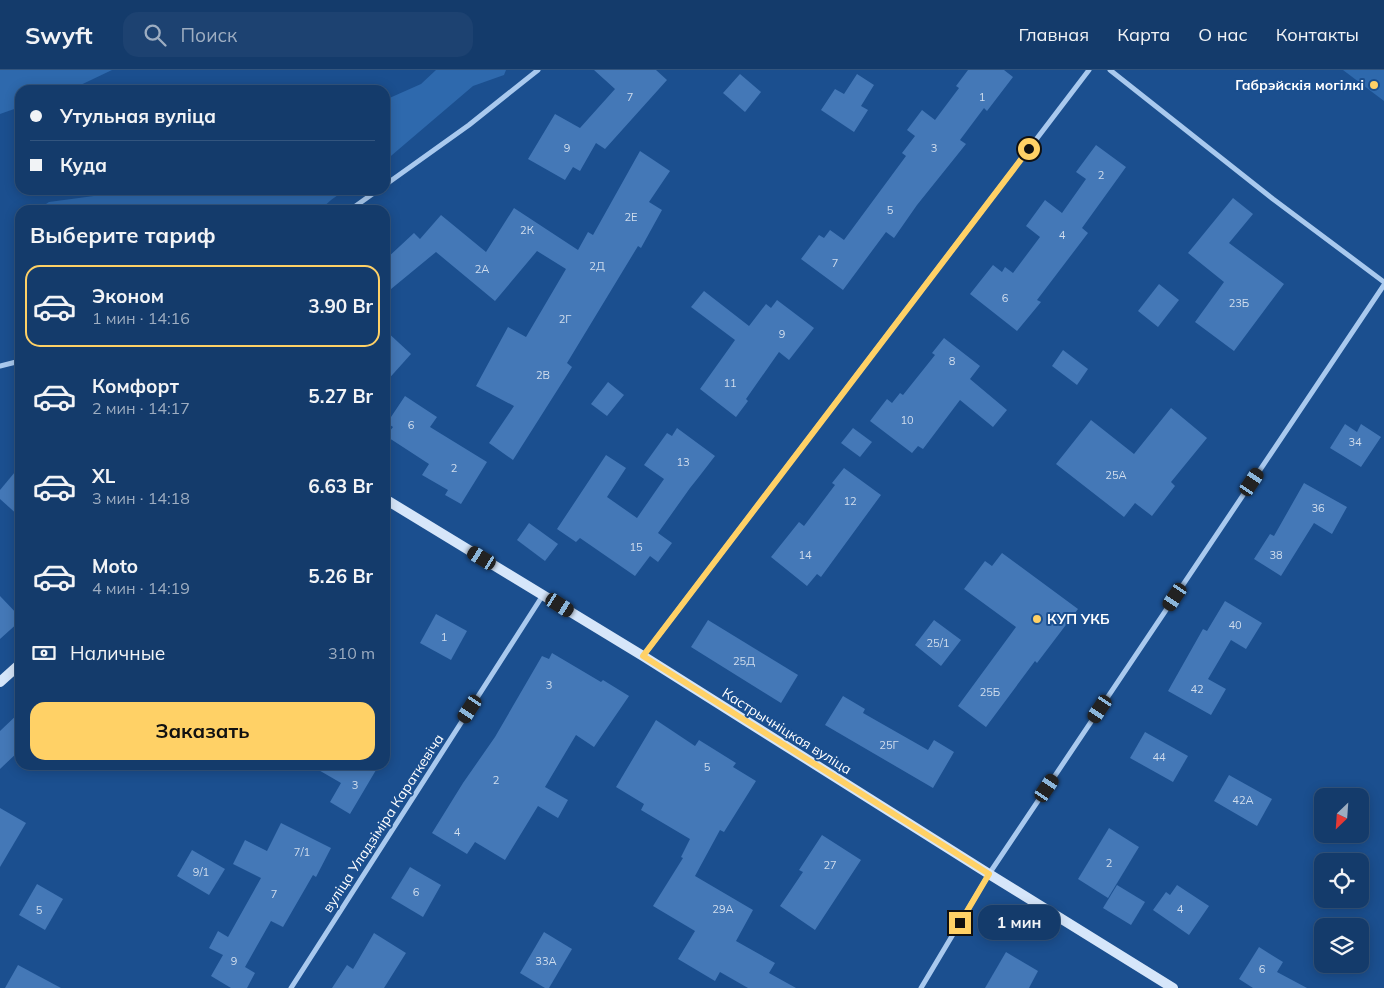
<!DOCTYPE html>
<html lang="ru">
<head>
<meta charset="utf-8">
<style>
  :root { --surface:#143b6b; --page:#1d4271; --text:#f1f3f6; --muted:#9dadc1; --line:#33557e; --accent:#ffd166 }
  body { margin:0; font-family:Mulish,sans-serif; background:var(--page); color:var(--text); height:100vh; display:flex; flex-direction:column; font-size:19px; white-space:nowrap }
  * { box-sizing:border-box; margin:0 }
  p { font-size:16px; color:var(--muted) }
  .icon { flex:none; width:28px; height:28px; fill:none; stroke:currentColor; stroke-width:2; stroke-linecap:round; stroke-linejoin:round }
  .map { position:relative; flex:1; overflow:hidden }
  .panel { position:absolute; left:15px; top:135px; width:375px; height:565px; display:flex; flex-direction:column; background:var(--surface); border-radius:15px; box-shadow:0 2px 12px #0003,0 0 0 1px var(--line) }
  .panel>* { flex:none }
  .hud { position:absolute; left:15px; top:15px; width:375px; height:110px; border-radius:15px; box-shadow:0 2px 12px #0003,0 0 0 1px var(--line); display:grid; align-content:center; height:110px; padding:0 15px; background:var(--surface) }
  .needle { width:32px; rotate:205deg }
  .fabs { position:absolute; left:1314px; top:718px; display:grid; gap:10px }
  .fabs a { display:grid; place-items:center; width:55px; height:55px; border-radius:10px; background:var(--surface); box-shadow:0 2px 12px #0003,0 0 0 1px var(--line); font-size:25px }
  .end { position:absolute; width:22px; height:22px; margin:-11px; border:6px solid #ffd166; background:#111; box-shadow:0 0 0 2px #111 }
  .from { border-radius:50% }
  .bubble { position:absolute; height:35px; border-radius:15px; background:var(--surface); box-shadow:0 2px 12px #0003,0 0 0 1px var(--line); font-size:16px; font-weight:700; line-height:35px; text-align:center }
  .car { position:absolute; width:15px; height:30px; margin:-15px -8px; border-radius:6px; box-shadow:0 0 4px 1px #0007; background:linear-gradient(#222 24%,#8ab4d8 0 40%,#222 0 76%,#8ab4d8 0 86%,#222 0) }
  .hud b { display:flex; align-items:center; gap:18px; height:48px; font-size:19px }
  .hud b+b { border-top:1px solid var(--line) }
  .hud i { width:12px; height:12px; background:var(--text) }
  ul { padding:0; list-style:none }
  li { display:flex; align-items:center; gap:15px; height:82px; margin:0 10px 8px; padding:0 5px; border:2px solid transparent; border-radius:15px }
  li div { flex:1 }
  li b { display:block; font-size:19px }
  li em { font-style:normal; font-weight:700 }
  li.active { border-color:var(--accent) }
  li>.icon { width:45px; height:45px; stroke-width:1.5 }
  h2 { padding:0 15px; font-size:22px; line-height:60px }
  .pay { display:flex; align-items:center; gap:12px; height:55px; padding:0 15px; font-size:19px }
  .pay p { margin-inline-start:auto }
  .primary-button { display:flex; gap:10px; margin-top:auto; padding:10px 15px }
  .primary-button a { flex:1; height:58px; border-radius:15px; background:var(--accent); color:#111; font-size:20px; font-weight:700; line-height:58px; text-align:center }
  header { display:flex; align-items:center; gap:30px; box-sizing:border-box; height:70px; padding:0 25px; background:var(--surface); border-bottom:1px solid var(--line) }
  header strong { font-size:24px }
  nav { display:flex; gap:28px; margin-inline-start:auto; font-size:18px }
  .search { width:350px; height:45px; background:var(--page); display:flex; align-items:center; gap:12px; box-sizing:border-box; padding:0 18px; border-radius:15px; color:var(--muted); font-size:19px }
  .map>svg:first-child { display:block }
</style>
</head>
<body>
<header>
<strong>Swyft</strong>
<div class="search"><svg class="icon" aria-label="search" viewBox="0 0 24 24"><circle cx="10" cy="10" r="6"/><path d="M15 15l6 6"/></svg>Поиск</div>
<nav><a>Главная</a><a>Карта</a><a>О нас</a><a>Контакты</a></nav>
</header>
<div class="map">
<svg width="1384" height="918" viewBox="0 0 1384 918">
  <rect width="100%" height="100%" fill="#1b4f8f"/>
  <g fill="#2e69ad">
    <polygon points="0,0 112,0 70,20 20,20 20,37 0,44"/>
    <polygon points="436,0 506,0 504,5 473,16 385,91 385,30 421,14"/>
    <polygon points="1343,0 1384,0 1384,31"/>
    <polygon points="193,120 345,120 331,130 320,140 37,140 49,132 116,123 178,122"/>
  </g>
  <g fill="#4478b7">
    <polygon points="594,0 656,0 667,10 605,79 596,73 580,101 573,97 565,110 528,89 555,44 580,58 615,19"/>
    <polygon points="968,0 1004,0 1013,7 987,41 984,38 960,70 966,74 917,135 894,168 886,162 843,220 801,189 819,165 824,168 830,160 844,170 906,86 902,83 915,66 907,60 922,40 935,50 959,18 956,16"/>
    <polygon points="740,4 761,22 745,42 723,23"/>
    <polygon points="857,4 874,15 861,36 868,40 854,62 821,40 835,19 844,24"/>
    <polygon points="1096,75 1126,97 1082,158 1088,163 1037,230 1041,232 1017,261 970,224 993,195 1002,202 1005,197 1013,203 1040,167 1026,156 1045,130 1062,143 1086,109 1076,102"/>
    <polygon points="640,81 670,101 649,132 662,140 641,178 638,176 567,293 572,297 513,390 489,373 514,336 476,316 508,257 526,267 566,199 537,181 495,231 436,182 385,224 385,190 414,163 420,169 441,145 486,182 514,138 578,180 588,162 593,165"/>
    <polygon points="1233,128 1253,144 1229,173 1284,214 1234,281 1195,252 1224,212 1188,183"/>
    <polygon points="1159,214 1179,230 1158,257 1138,241"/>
    <polygon points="704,221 749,256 766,234 771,238 777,230 814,258 789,290 779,282 746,329 748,331 736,347 700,319 735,270 691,237"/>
    <polygon points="385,260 411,284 385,313"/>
    <polygon points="944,268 980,296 970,309 1007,340 993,357 960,330 923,379 918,376 912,383 870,351 887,329 892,333 900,323 903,325 935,285 932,283"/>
    <polygon points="1063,280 1088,299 1077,315 1052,296"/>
    <polygon points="608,312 624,325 607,346 591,334"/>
    <polygon points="405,326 437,347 430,357 487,392 461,434 445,425 448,420 422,405 429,394 386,366 393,357 387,353"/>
    <polygon points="1171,338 1207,368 1171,412 1175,416 1152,446 1135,433 1124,447 1056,394 1091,350 1134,384"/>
    <polygon points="1345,354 1357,362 1361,354 1381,367 1361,397 1330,378"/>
    <polygon points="677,358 715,386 698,408 690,418 658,463 672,473 658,492 650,486 635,506 580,468 576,472 557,459 606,385 626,398 607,427 637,448 664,409 644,395 667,363 672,366"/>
    <polygon points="853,358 872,372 860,387 841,373"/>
    <polygon points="20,396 20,447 0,429 0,420"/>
    <polygon points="844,398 881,425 821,507 817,504 807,516 771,487 799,452 804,456 835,415 832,413"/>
    <polygon points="1304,413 1347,437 1332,464 1314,453 1281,506 1254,489 1270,464 1274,466"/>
    <polygon points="529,453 558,474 545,491 517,470"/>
    <polygon points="1002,483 1078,539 1037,593 1035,591 986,657 958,636 1016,557 964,519 985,491 992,496"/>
    <polygon points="0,526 20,547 20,551 0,569"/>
    <polygon points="1225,531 1262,553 1246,579 1231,570 1208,609 1226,619 1211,645 1168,621 1203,559 1207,561"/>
    <polygon points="436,544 467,561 451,590 420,573"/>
    <polygon points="708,550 798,605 781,633 691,577"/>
    <polygon points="934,550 961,570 941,596 915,575"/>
    <polygon points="552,583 601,612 603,610 629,626 594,677 576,665 545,717 568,730 558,748 538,736 505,790 475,772 467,784 432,763 463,713 495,667 542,586 549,589"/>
    <polygon points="843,626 865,639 863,643 928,680 934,670 954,682 933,718 825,655"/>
    <polygon points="20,642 20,680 0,699 0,661"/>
    <polygon points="656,650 695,676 699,670 736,693 733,697 756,711 724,762 720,760 695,806 753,840 736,871 775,893 769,903 796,918 748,918 720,902 715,911 678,889 695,861 653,836 683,788 681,787 690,769 641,740 644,734 616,717"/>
    <polygon points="1145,662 1188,686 1173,712 1130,688"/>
    <polygon points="310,695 379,695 350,744 330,732 341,713"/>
    <polygon points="1229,705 1272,729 1257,756 1214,731"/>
    <polygon points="0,738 26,753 0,797"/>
    <polygon points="281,753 331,778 316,807 313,805 283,857 271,851 245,897 255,903 247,918 231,918 211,906 223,885 209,878 218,861 228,867 261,808 233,794 245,770 267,781"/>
    <polygon points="1109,758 1139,777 1108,828 1078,809"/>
    <polygon points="822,765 861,790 815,860 780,836 803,802 799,800"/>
    <polygon points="192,780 225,799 209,825 177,806"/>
    <polygon points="410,797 441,815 423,847 391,828"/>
    <polygon points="37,814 63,829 45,860 19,845"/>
    <polygon points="1117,815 1145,832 1131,855 1103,838"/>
    <polygon points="1177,815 1209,836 1189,865 1153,840 1166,822 1170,825"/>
    <polygon points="544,862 572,879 549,918 545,918 520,903"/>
    <polygon points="374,863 406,883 384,918 332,918 347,895 353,899"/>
    <polygon points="1259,877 1283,892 1277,902 1307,918 1253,918 1239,909"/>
    <polygon points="1006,882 1038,901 1029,918 985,918"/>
    <polygon points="18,895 61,918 5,918"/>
  </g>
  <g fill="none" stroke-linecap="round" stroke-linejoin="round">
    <g stroke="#a9c9ee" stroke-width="5">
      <polyline points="1110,0 1273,129 1384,212"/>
      <polyline points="385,115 469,55 538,0"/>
      <polyline points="350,140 378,120"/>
      <polyline points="0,296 20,291"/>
      <polyline points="643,586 1089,0"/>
      <polyline points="291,918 543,525"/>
      <polyline points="921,918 989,804 1384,215"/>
    </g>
    <g stroke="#d6e6fa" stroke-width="10">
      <polyline points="385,429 643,586 989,804 1173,918"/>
      <polyline points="0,612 20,594"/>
    </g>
  </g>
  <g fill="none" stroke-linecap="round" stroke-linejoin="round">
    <polyline stroke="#ffd166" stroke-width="6" points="960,853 989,804 643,586 1029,79"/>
  </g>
  <g fill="#ffd166" stroke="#1b4f8f" stroke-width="2">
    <circle cx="1374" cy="15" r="5"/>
    <circle cx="1037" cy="549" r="5"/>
  </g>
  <g text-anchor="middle" stroke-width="4" stroke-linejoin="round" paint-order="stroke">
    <g font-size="11" fill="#d0dded">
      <text x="630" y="31">7</text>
      <text x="982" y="31">1</text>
      <text x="567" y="82">9</text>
      <text x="934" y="82">3</text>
      <text x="1101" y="109">2</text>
      <text x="890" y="144">5</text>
      <text x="631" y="151">2Е</text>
      <text x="527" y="164">2К</text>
      <text x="1062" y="169">4</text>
      <text x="835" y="197">7</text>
      <text x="597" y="200">2Д</text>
      <text x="482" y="203">2А</text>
      <text x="1005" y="232">6</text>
      <text x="1239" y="237">23Б</text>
      <text x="565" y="253">2Г</text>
      <text x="782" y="268">9</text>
      <text x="952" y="295">8</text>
      <text x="543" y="309">2В</text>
      <text x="730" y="317">11</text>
      <text x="907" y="354">10</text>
      <text x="411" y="359">6</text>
      <text x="1355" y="376">34</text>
      <text x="683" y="396">13</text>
      <text x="454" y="402">2</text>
      <text x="1116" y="409">25А</text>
      <text x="850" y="435">12</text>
      <text x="1318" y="442">36</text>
      <text x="636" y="481">15</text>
      <text x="805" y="489">14</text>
      <text x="1276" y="489">38</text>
      <text x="1235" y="559">40</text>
      <text x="444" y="571">1</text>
      <text x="938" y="577">25/1</text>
      <text x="744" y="595">25Д</text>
      <text x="549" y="619">3</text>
      <text x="1197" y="623">42</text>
      <text x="990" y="626">25Б</text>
      <text x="889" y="679">25Г</text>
      <text x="1159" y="691">44</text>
      <text x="707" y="701">5</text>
      <text x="496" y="714">2</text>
      <text x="355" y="719">3</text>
      <text x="1243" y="734">42А</text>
      <text x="457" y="766">4</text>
      <text x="302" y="786">7/1</text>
      <text x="1109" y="797">2</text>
      <text x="830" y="799">27</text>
      <text x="201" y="806">9/1</text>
      <text x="416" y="826">6</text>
      <text x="274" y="828">7</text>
      <text x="723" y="843">29А</text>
      <text x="1180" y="843">4</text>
      <text x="39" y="844">5</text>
      <text x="234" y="895">9</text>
      <text x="546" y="895">33А</text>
      <text x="1262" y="903">6</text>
    </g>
    <g font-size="14" font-weight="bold" fill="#fff" stroke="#1b4f8f" text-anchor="end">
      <text x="1364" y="20">Габрэйскія могілкі</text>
      <text x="1047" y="554" text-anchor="start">КУП УКБ</text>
    </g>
    <g font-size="14" fill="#fff" stroke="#1b4f8f">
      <text transform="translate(787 661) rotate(32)" y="5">Кастрычніцкая вуліца</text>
      <text transform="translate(383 753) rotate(-57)" y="5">вуліца Уладзіміра Караткевіча</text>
    </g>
  </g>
</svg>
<div class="fabs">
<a><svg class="needle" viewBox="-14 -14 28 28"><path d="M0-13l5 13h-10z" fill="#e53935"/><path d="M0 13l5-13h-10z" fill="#9dadc1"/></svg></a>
<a><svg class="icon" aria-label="locate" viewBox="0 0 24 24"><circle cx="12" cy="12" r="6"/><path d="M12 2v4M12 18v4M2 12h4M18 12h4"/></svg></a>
<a><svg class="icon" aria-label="layers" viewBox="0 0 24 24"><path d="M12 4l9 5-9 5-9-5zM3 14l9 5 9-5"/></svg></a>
</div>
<i class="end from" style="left:1029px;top:79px"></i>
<i class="end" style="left:960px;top:853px"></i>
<div class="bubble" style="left:978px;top:835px;width:82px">1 мин</div>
<i class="car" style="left:1252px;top:412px;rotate:34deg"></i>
<i class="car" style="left:482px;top:488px;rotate:301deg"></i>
<i class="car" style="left:1175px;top:527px;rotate:214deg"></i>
<i class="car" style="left:560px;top:535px;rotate:122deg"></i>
<i class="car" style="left:470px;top:639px;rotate:213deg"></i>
<i class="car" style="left:1100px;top:639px;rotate:214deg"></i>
<i class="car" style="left:1047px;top:718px;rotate:34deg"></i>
<div class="hud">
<b><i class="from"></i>Утульная вуліца</b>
<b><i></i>Куда</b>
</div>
<section class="panel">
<h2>Выберите тариф</h2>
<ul>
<li class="active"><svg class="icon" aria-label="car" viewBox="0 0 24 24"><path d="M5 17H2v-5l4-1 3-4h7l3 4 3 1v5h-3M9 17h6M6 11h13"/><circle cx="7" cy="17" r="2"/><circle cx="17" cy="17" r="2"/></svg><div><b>Эконом</b><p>1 мин · 14:16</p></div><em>3.90 Br</em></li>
<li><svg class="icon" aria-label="car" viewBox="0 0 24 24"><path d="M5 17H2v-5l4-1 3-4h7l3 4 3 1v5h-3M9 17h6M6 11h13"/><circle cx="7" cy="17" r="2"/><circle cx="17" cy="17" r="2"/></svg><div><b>Комфорт</b><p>2 мин · 14:17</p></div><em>5.27 Br</em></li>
<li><svg class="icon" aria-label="car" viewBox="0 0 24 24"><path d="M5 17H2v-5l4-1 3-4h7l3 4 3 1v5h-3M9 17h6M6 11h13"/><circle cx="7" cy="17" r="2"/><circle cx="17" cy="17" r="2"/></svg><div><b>XL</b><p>3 мин · 14:18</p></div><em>6.63 Br</em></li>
<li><svg class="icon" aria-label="car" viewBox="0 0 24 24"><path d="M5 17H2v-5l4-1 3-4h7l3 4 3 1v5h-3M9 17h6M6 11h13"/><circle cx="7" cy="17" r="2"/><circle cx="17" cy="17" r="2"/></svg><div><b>Moto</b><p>4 мин · 14:19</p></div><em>5.26 Br</em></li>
</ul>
<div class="pay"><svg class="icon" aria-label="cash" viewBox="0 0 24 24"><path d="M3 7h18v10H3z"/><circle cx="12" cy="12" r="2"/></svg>Наличные<p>310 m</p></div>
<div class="primary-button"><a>Заказать</a></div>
</section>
</div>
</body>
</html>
